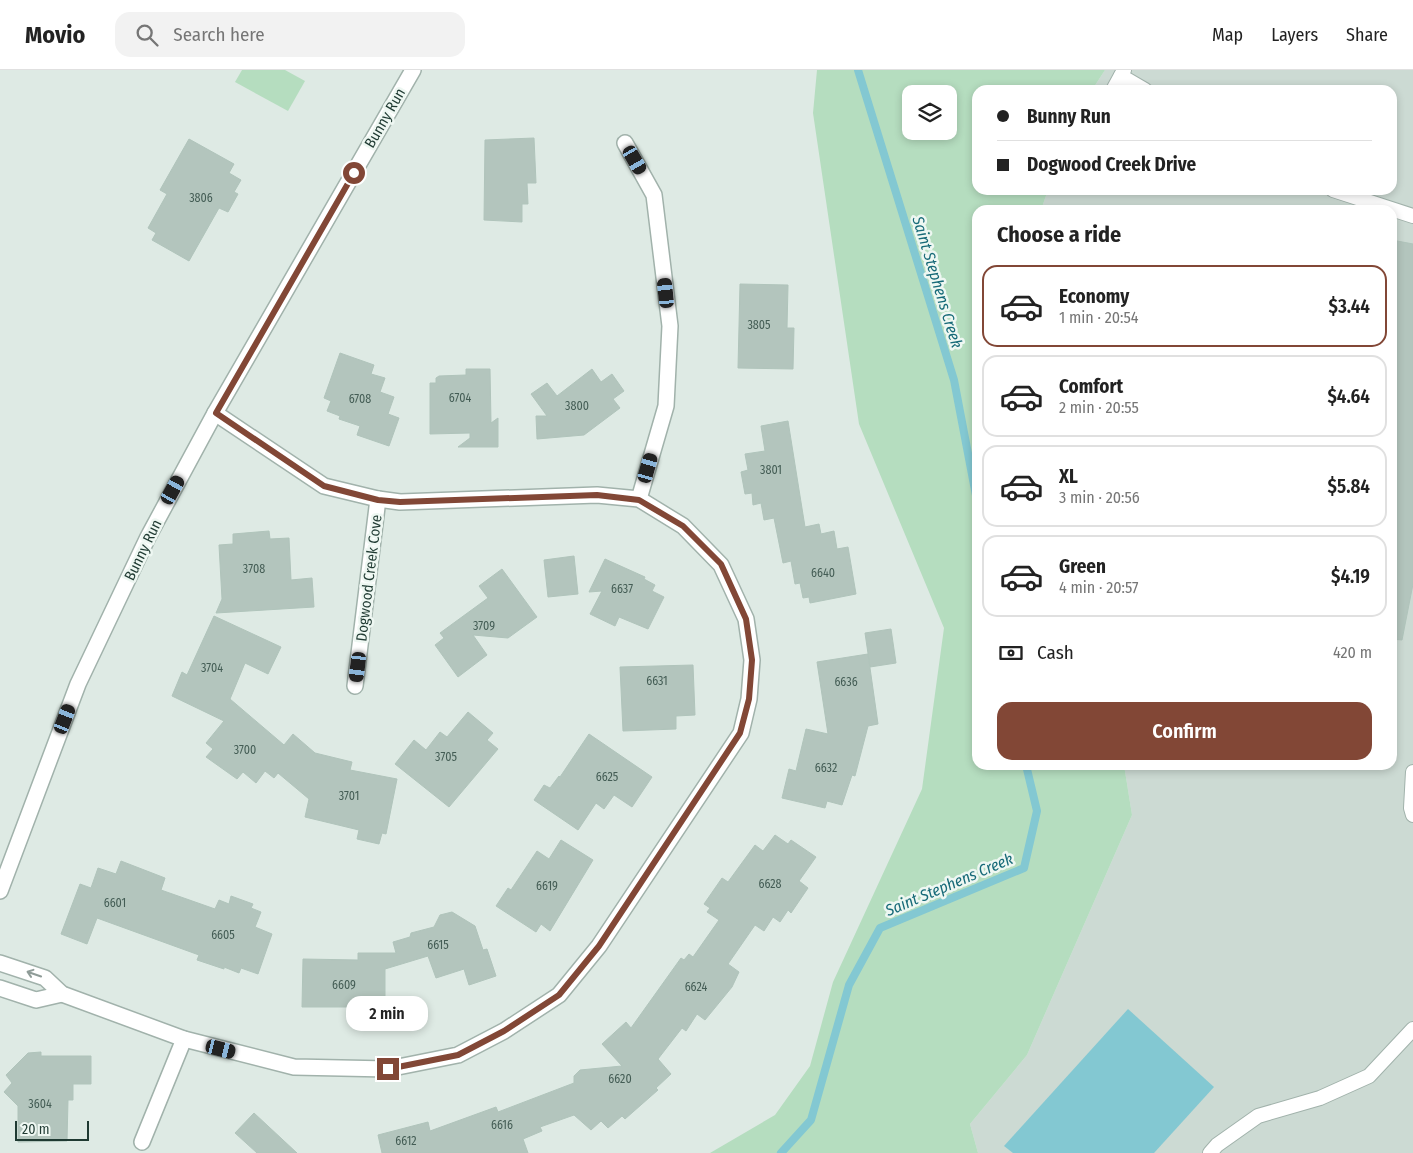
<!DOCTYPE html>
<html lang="en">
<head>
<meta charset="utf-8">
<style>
  :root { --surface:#fff; --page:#f2f2f2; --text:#222; --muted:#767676; --line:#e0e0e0; --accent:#824736 }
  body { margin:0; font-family:"Fira Sans Condensed",sans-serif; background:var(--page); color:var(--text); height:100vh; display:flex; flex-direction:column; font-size:19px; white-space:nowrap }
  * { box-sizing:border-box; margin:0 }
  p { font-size:16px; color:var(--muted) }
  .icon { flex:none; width:28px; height:28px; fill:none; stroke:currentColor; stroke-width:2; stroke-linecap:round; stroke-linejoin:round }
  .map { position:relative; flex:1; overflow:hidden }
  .panel { position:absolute; left:972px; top:135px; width:425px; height:565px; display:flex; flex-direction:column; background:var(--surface); border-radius:15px; box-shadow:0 2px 8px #0003 }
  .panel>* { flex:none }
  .guide { position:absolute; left:972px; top:15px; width:425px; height:110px; border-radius:15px; box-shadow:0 2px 8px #0003; display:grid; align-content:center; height:110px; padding:0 25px; background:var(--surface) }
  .fabs { position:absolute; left:902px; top:15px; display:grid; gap:10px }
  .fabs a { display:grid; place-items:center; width:55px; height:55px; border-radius:10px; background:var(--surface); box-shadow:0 2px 8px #0003; font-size:25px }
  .scale { position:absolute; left:15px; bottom:12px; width:74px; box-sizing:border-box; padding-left:5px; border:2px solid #1f3a32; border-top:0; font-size:14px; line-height:18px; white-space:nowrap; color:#1f3a32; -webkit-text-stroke:4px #eef7f2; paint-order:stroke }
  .end { position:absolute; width:22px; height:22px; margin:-11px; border:6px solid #824736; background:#fff; box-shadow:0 0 0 2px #fff }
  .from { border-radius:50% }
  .bubble { position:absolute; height:35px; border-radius:15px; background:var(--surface); box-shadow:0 2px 8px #0003; font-size:16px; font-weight:600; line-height:35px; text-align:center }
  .car { position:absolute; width:15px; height:30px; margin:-15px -8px; border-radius:6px; box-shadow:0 0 4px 1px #0007; background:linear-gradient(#222 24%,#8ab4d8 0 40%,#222 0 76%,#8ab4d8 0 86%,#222 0) }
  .guide b { display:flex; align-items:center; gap:18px; height:48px; font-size:19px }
  .guide b+b { border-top:1px solid var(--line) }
  .guide i { width:12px; height:12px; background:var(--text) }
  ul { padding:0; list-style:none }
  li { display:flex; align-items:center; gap:15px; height:82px; margin:0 10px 8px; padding:0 15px; border:2px solid var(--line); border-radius:15px }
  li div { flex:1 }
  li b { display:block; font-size:19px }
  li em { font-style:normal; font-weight:600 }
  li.on { border-color:var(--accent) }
  li>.icon { width:45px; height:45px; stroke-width:1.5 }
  h2 { padding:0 25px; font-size:22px; line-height:60px }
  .pay { display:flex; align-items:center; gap:12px; height:55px; padding:0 25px; font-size:19px }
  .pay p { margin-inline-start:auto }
  .cta { display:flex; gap:10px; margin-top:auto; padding:10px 25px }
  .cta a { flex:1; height:58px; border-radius:15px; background:var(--accent); color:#fff; font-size:20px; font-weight:600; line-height:58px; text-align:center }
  header { display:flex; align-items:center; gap:30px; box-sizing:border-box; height:70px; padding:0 25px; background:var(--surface); border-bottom:1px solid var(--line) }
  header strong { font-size:24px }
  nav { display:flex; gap:28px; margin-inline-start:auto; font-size:18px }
  .search { width:350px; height:45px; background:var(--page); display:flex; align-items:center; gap:12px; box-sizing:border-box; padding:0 18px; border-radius:15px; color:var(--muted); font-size:19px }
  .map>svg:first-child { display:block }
</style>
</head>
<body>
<header>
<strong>Movio</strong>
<div class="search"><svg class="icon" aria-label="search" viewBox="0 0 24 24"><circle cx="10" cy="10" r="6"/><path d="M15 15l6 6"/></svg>Search here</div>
<nav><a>Map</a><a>Layers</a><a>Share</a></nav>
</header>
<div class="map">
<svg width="1413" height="1083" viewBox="0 0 1413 1083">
  <rect width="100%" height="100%" fill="#deeae4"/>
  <polygon fill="#ccdad3" points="1105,0 1413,0 1413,1083 978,1083 970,1054 1027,985 1132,745 1124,695 1392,695 1392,140 1041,140 1048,120 1392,120 1392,20 1092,20"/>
  <g fill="#b5ddbf" fill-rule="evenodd">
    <polygon points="242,0 285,0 305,11 288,41 235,12"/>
    <path d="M 817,0 L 1105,0 L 1092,20 L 978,20 L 978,120 L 1048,120 L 1041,140 L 978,140 L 978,695 L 1124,695 L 1132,745 L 1027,985 L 970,1054 L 978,1083 L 710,1083 L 775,1045 L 810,996 L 833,912 L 922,719 L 944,558 L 859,354 L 813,43 ZM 911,24 L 949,24 L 949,61 L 911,61 Z"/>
  </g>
  <polygon fill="#83c8d2" points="1128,939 1214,1017 1154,1083 1013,1083 1004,1076"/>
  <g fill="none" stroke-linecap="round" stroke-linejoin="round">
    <g stroke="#83c8d2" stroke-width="8">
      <polyline points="858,0 954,310 978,436"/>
      <polyline points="781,1083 811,1050 849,915 880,858 1024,798 1037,741 1026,695"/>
    </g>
  </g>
  <g fill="#b3c5bd" stroke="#b0c4bb">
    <polygon points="534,68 536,113 527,113 528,134 522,134 522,152 484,150 485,70"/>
    <polygon points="189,69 234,94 229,103 241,110 234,122 238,124 228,142 219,138 189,191 152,170 156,163 148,158 167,124 160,120"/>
    <polygon points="1392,170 1413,174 1413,514 1402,570 1392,569"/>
    <polygon points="740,214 788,215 787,258 794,258 793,299 738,298"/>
    <polygon points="340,283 374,295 371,304 385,308 380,322 394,327 388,344 399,348 389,376 357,365 360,356 339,349 340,346 327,341 331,331 324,328"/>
    <polygon points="466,299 490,299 491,353 498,348 498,377 458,377 470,368 470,363 430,364 430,313 436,313 436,308 439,306 466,305"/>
    <polygon points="592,299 601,312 612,304 624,321 613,329 620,338 584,365 537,369 536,346 547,346 531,324 547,313 557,326"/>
    <polygon points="788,351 805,457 819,454 821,464 834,461 837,479 848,477 856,524 810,533 809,527 803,528 800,513 795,514 791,491 783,493 774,448 764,450 761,433 753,435 752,423 745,424 741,402 748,400 745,384 765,381 761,356"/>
    <polygon points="269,461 270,469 289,468 291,510 312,508 314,537 216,543 222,529 219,475 233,474 233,464"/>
    <polygon points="574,486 578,524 548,527 544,490"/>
    <polygon points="605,489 645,507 644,509 655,515 652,521 664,527 648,559 619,547 615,556 590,544 602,521 589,522"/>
    <polygon points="502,499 537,547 508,568 473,565 487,585 458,607 435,575 444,568 440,563 488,528 479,516"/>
    <polygon points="214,546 281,577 268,604 245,593 230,629 284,675 293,664 315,683 352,692 350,700 397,709 386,764 382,763 379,774 357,769 359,760 305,747 309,729 278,703 274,708 265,701 256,713 243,702 237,709 206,687 213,679 206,673 224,651 172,626 182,602 187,605"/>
    <polygon points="891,559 896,593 870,597 865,563"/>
    <polygon points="868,584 878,654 868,656 855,706 852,705 842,735 827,731 825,738 782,728 789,699 796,701 806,659 828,664 817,592"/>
    <polygon points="693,595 695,645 676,646 676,659 623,661 620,597"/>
    <polygon points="468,642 493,663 487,670 498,679 449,737 395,694 414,670 426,680 440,662 447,667"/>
    <polygon points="589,664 652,707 632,737 614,725 604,739 596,733 578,760 534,730 544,715 550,718 559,706 560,707"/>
    <polygon points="775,765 788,774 791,770 816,787 799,811 808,818 791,843 788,840 780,852 773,847 764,861 755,855 728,894 739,902 732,917 705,950 697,944 686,961 682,958 658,989 671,1004 656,1018 658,1020 625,1049 622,1046 608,1058 601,1051 591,1060 574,1045 540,1057 542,1061 523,1069 528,1083 382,1083 378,1065 428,1052 430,1061 496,1037 498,1042 574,1013 574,1006 580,1000 622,996 602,974 626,952 631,958 681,888 684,890 689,884 693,887 719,850 707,842 710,838 704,834 722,808 728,812 755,775 763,781"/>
    <polygon points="561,770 593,790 550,861 541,854 536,862 496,836 508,818 511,820 537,781 549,789"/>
    <polygon points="121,791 165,808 161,820 215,839 219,830 229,834 231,826 253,834 251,838 261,842 255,857 272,864 258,904 241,898 239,903 224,897 224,899 197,890 199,885 97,848 87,874 61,864 80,814 91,818 98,798 116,804"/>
    <polygon points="452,842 475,856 483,880 487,879 496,906 469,915 464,899 436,908 428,886 385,899 385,929 380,929 380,946 354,946 354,937 302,937 303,889 358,890 358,883 396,883 393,872 410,867 411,863 434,857 440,845"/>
    <polygon points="41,982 41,986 91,986 91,1014 73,1014 73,1030 68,1030 67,1071 18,1072 18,1036 4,1022 12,1013 6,1005 28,983"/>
    <polygon points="254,1043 297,1083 257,1083 235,1063"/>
  </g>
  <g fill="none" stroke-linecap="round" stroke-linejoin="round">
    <defs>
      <g id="service">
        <polyline points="1121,6 1145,20"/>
        <polyline points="1113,20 1124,0"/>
        <polyline points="1333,120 1413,146"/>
        <polyline points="1413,702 1411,738 1413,745"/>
        <polyline points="1210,1083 1217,1075 1258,1046 1320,1028 1369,1006 1413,959"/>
      </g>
      <g id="minor">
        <polyline points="625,73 654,125 670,256 666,336 639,429"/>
        <polyline points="355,616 378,429"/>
        <polyline points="0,821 78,614 148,467 215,343 413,0"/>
        <polyline points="0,893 45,908 62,924 184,969 294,997 388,999 458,985 504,961 559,925 599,876 741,663 749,629 752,590 746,549 721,495 683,456 639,429 597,425 400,432 378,429 324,416 215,343"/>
        <polyline points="0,918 36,930 62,924"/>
        <polyline points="142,1072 184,969"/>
      </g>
    </defs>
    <use href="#service" stroke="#a1b2ab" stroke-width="16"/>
    <use href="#minor" stroke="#a1b2ab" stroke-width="18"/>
    <use href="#service" stroke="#fff" stroke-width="14"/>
    <use href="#minor" stroke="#fff" stroke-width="15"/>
  </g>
  <defs><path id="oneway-shaft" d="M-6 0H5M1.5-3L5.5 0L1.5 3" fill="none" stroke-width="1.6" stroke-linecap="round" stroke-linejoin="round" transform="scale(1.25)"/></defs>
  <use stroke="#8f9c98" href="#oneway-shaft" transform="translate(34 904) rotate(-161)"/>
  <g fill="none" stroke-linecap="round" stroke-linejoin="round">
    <polyline stroke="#824736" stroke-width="6" points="354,103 216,343 324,416 378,430 400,432 597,425 639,430 683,456 721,494 746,549 752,590 749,629 740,663 599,876 559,925 504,961 458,985 388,999"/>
  </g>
  <g text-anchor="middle" stroke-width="5" stroke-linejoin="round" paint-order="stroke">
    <g font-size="12" fill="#445d55">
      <text x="201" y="132">3806</text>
      <text x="759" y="259">3805</text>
      <text x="460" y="332">6704</text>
      <text x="360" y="333">6708</text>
      <text x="577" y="340">3800</text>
      <text x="771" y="404">3801</text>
      <text x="254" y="503">3708</text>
      <text x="823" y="507">6640</text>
      <text x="622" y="523">6637</text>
      <text x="484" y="560">3709</text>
      <text x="212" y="602">3704</text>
      <text x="657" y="615">6631</text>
      <text x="846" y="616">6636</text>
      <text x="245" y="684">3700</text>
      <text x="446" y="691">3705</text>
      <text x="826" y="702">6632</text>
      <text x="607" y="711">6625</text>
      <text x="349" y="730">3701</text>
      <text x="770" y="818">6628</text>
      <text x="547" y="820">6619</text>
      <text x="115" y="837">6601</text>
      <text x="223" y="869">6605</text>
      <text x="438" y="879">6615</text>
      <text x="344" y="919">6609</text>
      <text x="696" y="921">6624</text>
      <text x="620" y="1013">6620</text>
      <text x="40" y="1038">3604</text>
      <text x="502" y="1059">6616</text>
      <text x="406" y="1075">6612</text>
    </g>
    <g font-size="15" fill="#1f3a32" stroke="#eef7f2">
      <text transform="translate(385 48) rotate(-60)" y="5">Bunny Run</text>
      <text transform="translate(143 480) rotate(-64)" y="5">Bunny Run</text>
      <text transform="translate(369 508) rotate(-83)" y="5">Dogwood Creek Cove</text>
    </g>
    <g font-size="16" font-style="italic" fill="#176a78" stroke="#eef7f2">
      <text transform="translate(938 212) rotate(73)" y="6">Saint Stephens Creek</text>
      <text transform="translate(949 814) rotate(-23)" y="6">Saint Stephens Creek</text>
    </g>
  </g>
</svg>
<div class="fabs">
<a><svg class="icon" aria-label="layers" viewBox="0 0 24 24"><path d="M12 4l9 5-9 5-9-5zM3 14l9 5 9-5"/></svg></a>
</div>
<div class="scale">20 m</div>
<i class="end from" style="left:354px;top:103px"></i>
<i class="end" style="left:388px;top:999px"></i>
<div class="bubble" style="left:346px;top:926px;width:82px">2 min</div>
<i class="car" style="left:635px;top:90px;rotate:150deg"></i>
<i class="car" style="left:666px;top:223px;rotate:354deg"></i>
<i class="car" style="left:648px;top:398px;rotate:16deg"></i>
<i class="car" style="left:173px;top:420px;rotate:29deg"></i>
<i class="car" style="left:358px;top:597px;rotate:187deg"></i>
<i class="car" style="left:65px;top:649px;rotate:21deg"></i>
<i class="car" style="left:221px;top:979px;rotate:104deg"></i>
<div class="guide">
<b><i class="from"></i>Bunny Run</b>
<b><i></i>Dogwood Creek Drive</b>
</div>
<section class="panel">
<h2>Choose a ride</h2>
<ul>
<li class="on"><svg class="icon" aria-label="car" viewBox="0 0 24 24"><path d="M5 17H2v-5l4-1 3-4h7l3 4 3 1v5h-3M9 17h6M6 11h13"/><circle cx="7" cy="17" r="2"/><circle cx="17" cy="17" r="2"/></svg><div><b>Economy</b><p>1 min · 20:54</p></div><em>$3.44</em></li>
<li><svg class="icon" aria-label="car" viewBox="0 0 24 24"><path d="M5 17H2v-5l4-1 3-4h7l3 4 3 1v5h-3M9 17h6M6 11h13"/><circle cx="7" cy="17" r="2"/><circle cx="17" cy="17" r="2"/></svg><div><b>Comfort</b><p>2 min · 20:55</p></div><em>$4.64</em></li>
<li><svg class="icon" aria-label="car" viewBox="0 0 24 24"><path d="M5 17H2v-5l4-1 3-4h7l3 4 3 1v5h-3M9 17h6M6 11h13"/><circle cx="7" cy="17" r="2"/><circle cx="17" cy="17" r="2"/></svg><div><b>XL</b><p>3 min · 20:56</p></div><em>$5.84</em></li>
<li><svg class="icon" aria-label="car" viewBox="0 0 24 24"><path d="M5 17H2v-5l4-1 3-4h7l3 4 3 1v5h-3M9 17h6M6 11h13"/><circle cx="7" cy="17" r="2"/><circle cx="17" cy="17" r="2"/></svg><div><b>Green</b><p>4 min · 20:57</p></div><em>$4.19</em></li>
</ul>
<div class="pay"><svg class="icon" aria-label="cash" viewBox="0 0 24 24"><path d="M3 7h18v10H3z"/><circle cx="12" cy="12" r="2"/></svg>Cash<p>420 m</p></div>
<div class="cta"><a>Confirm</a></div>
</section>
</div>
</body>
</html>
